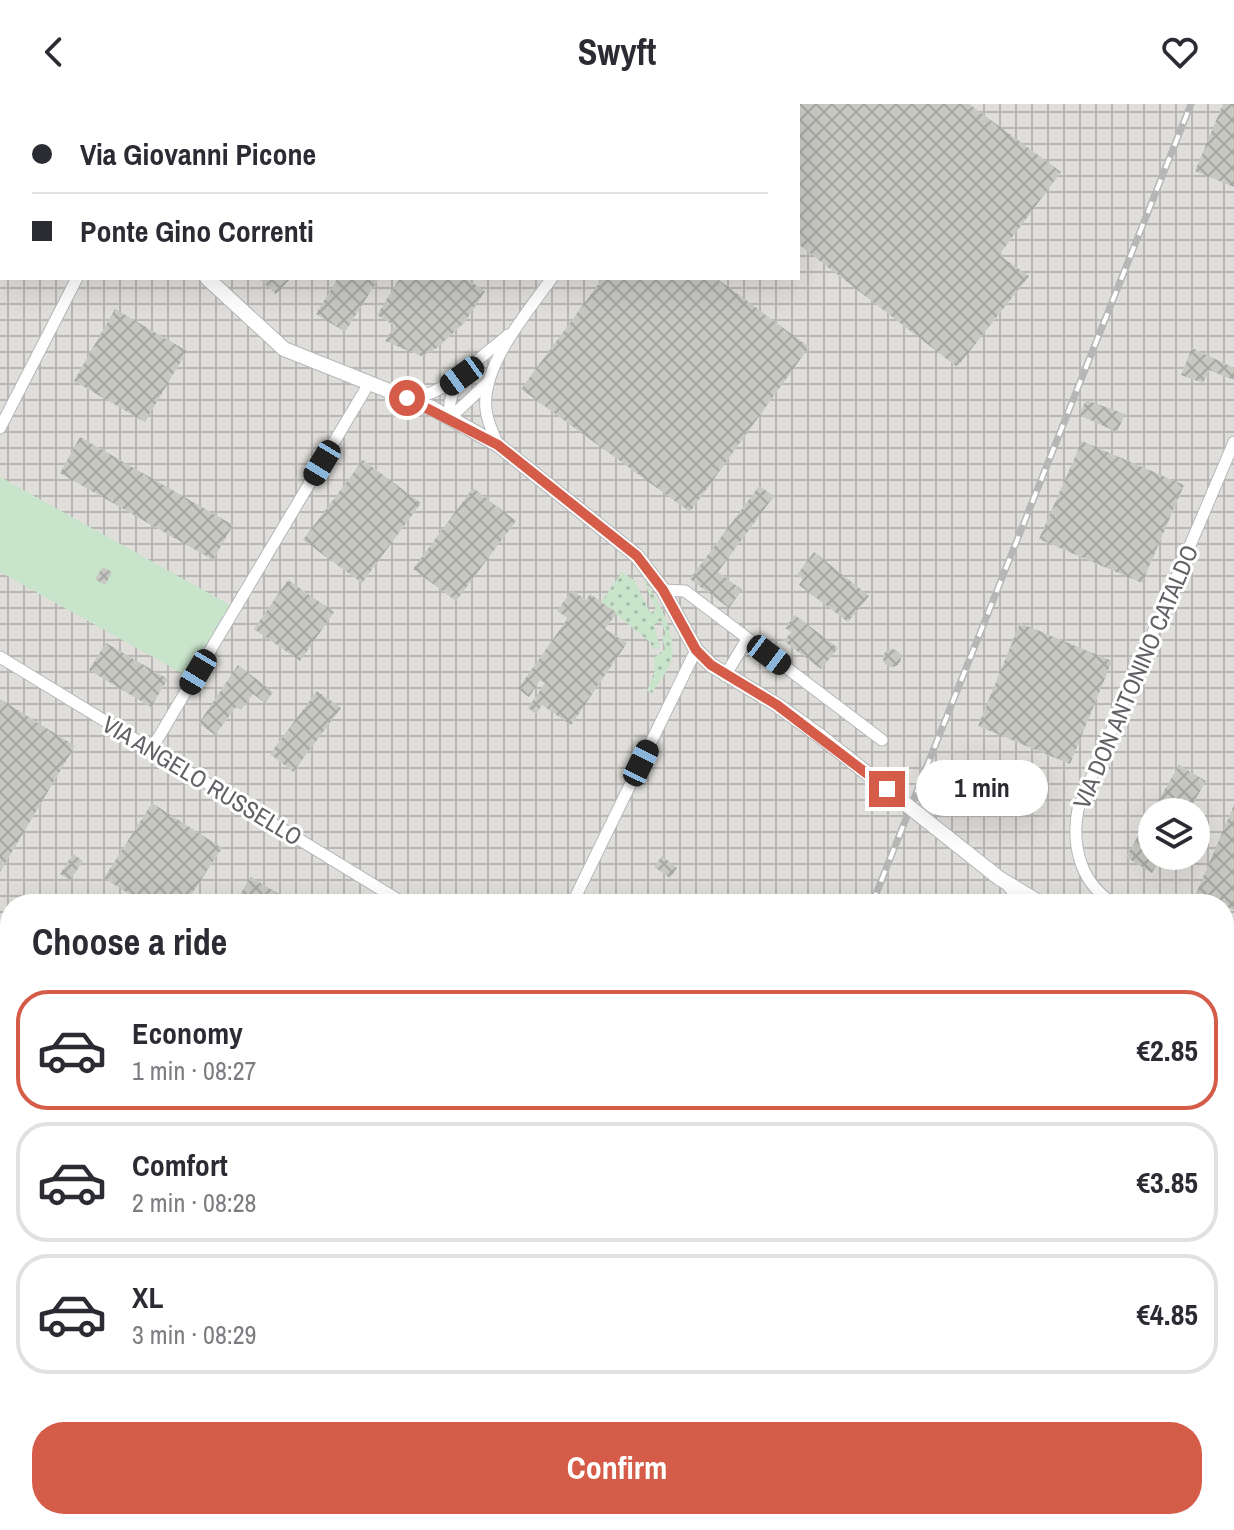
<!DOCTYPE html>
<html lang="en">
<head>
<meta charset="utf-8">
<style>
  :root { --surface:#fff; --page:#f7f7f7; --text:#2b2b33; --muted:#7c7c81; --line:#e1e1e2; --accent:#d55c49 }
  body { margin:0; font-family:"Archivo Narrow",sans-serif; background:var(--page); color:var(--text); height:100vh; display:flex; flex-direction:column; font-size:30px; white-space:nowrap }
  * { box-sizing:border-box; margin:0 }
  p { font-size:26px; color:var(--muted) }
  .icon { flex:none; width:44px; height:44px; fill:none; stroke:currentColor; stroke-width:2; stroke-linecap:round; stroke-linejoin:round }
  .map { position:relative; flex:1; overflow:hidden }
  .drawer { position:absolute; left:0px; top:790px; width:1234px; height:636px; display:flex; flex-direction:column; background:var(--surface); border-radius:32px 32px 0 0; box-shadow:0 8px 32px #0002 }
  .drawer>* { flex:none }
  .guide { position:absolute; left:0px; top:0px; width:800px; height:176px; box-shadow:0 8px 32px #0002; display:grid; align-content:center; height:176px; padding:0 32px; background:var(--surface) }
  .fabs { position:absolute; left:1138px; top:694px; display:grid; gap:16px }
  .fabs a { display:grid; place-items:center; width:72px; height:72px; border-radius:50%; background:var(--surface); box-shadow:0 8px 32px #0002; font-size:40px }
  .end { position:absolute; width:36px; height:36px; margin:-18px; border:10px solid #d55c49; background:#fff; box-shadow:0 0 0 4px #fff }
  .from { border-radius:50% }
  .bubble { position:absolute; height:56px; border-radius:28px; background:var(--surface); box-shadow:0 8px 32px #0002; font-size:26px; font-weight:800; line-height:56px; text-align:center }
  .car { position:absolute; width:24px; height:48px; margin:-24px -12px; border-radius:10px; box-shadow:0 0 6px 2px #0007; background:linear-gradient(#222 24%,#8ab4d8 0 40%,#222 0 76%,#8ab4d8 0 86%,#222 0) }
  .guide b { display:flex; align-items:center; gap:28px; height:76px; font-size:30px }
  .guide b+b { border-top:2px solid var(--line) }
  .guide i { width:20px; height:20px; background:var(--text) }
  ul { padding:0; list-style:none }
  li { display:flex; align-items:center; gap:24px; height:120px; margin:0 16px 12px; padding:0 16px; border:4px solid var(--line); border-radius:32px }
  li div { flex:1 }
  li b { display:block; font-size:30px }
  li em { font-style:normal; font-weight:800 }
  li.current { border-color:var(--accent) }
  li>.icon { width:72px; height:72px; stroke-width:1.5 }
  h2 { padding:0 32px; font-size:36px; line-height:96px }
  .action { display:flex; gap:16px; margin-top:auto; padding:16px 32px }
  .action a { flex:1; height:92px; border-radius:32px; background:var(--accent); color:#fff; font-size:32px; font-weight:800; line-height:92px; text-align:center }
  header { display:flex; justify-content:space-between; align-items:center; height:104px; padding:0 32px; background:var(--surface); font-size:36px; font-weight:800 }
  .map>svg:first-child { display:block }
</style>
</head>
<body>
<header><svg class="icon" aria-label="back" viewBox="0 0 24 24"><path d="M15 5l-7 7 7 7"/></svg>Swyft<svg class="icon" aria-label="heart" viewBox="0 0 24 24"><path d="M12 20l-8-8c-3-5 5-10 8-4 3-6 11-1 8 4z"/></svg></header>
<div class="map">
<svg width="1234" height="1426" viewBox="0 0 1234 1426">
  <defs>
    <pattern id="industrial-grid" width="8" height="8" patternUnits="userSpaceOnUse" patternTransform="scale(2)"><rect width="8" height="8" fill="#dfdeda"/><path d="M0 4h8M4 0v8" fill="none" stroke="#b8b7b5"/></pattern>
    <pattern id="garden-dots" width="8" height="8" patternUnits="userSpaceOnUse" patternTransform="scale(2)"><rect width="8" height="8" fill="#c8e4ca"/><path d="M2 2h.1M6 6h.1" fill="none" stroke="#a6bca8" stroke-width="1.8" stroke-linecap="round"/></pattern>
    <pattern id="building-cross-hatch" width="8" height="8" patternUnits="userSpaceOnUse" patternTransform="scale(2)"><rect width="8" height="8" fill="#c8c8c3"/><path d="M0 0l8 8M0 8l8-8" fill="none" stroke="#a6a6a2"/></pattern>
  </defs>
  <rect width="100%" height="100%" fill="#f0eee8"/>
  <path fill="url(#industrial-grid)" fill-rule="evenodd" d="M 0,0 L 1234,0 L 1234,1426 L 0,1426 ZM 2,2 L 798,2 L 798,174 L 2,174 ZM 1152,708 L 1196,708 L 1196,752 L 1152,752 ZM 10,800 L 1224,800 L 1224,1416 L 10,1416 Z"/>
  <polygon fill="#c8e4ca" points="0,373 230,501 187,572 0,468"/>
  <path fill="url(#garden-dots)" d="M 622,468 L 635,477 L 650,509 L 656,506 L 643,475 C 657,493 679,533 671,557 C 667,571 658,577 652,589 L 647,587 L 655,566 L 654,554 L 665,545 L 662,532 L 666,531 L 661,517 L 654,520 L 660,544 L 652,545 L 651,539 L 601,498 Z"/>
  <g fill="url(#building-cross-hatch)">
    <polygon points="798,0 969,0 1061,68 999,151 1029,172 957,263 798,140"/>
    <polygon points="1223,0 1234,0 1234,83 1195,67"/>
    <polygon points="258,174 291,174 276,190"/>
    <polygon points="338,174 379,174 345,228 316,210"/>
    <polygon points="400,174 465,174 485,187 465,218 437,244 421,252 385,237 395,222 377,211"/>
    <polygon points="603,174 716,174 809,243 690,408 521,285"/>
    <polygon points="115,205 187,247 145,318 74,277"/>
    <polygon points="1192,244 1234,264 1234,276 1209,266 1203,279 1181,271"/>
    <polygon points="1086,296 1125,310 1117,328 1079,311"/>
    <polygon points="80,333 233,421 213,456 60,369"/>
    <polygon points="1082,337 1184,381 1142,479 1039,435"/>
    <polygon points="363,356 421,399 362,479 303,436"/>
    <polygon points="759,382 774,392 718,468 742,486 729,504 690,475"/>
    <polygon points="473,384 516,417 456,497 413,465"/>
    <polygon points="814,448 869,492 848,518 799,481 803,475 797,471"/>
    <polygon points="103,463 112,468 105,481 95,475"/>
    <polygon points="288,476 334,508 300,557 254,525"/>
    <polygon points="572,486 586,496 590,490 617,509 605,525 627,539 571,621 542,601 536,610 528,604 545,579 540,576 529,593 518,585 568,514 557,507"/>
    <polygon points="795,511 838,544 821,565 784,537 791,528 785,524"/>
    <polygon points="1020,519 1112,557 1070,660 978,622"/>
    <polygon points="106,539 168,575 151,603 89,566"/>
    <circle cx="892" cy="554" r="9"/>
    <polygon points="238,561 273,588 265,599 253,590 241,606 236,603 215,631 199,619"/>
    <polygon points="317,587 341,604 293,668 270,650"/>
    <polygon points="0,595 75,642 0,768"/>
    <polygon points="1179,661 1206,677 1188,708 1152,708 1152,752 1162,752 1152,769 1126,753"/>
    <polygon points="152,699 222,744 185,800 145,800 104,774"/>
    <polygon points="1234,701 1234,806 1196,790"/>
    <polygon points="73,750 83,757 70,776 60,770"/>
    <polygon points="662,752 677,764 670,774 654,763"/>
    <polygon points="251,773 295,800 234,800"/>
    <polygon points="10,848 10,966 0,959 0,863"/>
    <polygon points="1234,992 1234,1105 1224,1128 1224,1013"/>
    <polygon points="0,1185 10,1189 10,1235 0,1231"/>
    <polygon points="11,1416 161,1416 156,1426 13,1426 17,1419"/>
    <polygon points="212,1416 257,1416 278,1426 207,1426"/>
    <polygon points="774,1416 828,1416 843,1426 788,1426"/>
    <polygon points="889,1416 964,1416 969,1420 965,1426 903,1426"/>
  </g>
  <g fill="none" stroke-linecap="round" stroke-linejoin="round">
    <defs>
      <g id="minor">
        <polyline points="167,2 168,0"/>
        <polyline points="680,2 682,0"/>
        <path d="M 487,279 L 450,314 C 444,275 482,254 508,231"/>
        <polyline points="407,294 431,289 455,277"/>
        <polyline points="0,324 77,174"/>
        <path d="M 498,341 C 493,330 487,317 486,305 C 481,262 528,207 552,174"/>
        <polyline points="663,486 685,487 882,636"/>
        <polyline points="0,553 405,800"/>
        <polyline points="725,572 747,535"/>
        <polyline points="151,646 368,281"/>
        <polyline points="1008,781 1020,800"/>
        <polyline points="572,800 696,546"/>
        <path d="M 1115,800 C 1081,781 1071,742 1078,705 L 1234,338"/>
        <polyline points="0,1131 10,1137"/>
        <polyline points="1224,1181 1234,1158"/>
        <polyline points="1224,1265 1234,1273"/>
        <polyline points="1224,1405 1234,1411"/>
        <polyline points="465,1416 482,1426"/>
        <polyline points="694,1426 704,1416"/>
        <polyline points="707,1426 712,1416"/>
      </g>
      <g id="tertiary">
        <polyline points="5,0 8,2"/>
        <polyline points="207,174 284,245 432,304 498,341 637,452 663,486 696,546 711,561 777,601 820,632"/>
        <polyline points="999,774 1042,800"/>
        <polyline points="1224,849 1234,851"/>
      </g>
    </defs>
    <use href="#minor" stroke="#b5b7bb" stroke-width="13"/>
    <use href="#tertiary" stroke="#b5b7bb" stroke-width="16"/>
    <use href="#minor" stroke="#fff" stroke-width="11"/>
    <use href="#tertiary" stroke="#fff" stroke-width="14"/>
    <defs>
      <g id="rail">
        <polyline points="872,800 1191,0"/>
        <polyline points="623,1426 627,1416"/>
      </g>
    </defs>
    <use href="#rail" stroke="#b5b6b6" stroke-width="7"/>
    <use href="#rail" stroke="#fff" stroke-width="4" stroke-dasharray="12" stroke-linecap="butt"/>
    <defs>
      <polyline id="tertiary-bridge" points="820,632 999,774"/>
    </defs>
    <use href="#tertiary-bridge" stroke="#b5b7bb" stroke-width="16" stroke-linecap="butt"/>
    <use href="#tertiary-bridge" stroke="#fff" stroke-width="14"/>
  </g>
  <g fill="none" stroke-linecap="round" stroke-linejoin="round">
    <polyline stroke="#d55c49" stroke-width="10" points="407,294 498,341 637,452 663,486 696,546 711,561 777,601 887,685"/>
  </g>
  <g text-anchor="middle" stroke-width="6" stroke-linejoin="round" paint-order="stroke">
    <g font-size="24" fill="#606266" stroke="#fff">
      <text transform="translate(1136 573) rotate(-67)" y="8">VIA DON ANTONINO CATALDO</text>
      <text transform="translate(202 677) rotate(31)" y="8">VIA ANGELO RUSSELLO</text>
    </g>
  </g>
</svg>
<div class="fabs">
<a><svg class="icon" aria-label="layers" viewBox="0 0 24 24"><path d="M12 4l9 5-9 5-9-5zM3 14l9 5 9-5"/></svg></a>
</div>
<i class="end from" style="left:407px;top:294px"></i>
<i class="end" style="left:887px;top:685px"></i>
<div class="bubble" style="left:916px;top:656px;width:132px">1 min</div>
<i class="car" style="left:462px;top:272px;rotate:234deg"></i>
<i class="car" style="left:322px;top:359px;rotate:211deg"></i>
<i class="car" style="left:769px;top:551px;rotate:127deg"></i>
<i class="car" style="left:198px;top:568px;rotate:211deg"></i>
<i class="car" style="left:641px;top:659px;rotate:26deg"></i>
<div class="guide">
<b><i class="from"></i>Via Giovanni Picone</b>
<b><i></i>Ponte Gino Correnti</b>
</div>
<section class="drawer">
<h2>Choose a ride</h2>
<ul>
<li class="current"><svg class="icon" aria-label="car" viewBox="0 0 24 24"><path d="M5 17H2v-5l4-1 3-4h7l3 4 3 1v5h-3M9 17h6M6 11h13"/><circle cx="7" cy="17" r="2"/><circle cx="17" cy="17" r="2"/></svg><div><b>Economy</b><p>1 min · 08:27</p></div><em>€2.85</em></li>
<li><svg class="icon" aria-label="car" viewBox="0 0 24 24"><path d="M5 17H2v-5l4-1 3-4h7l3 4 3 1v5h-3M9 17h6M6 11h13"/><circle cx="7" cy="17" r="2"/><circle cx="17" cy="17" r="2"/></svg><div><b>Comfort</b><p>2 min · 08:28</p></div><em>€3.85</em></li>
<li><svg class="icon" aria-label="car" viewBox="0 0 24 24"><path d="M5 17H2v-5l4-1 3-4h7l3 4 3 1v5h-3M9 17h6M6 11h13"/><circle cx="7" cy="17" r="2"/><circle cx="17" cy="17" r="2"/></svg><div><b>XL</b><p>3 min · 08:29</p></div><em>€4.85</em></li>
</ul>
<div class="action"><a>Confirm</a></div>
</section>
</div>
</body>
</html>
